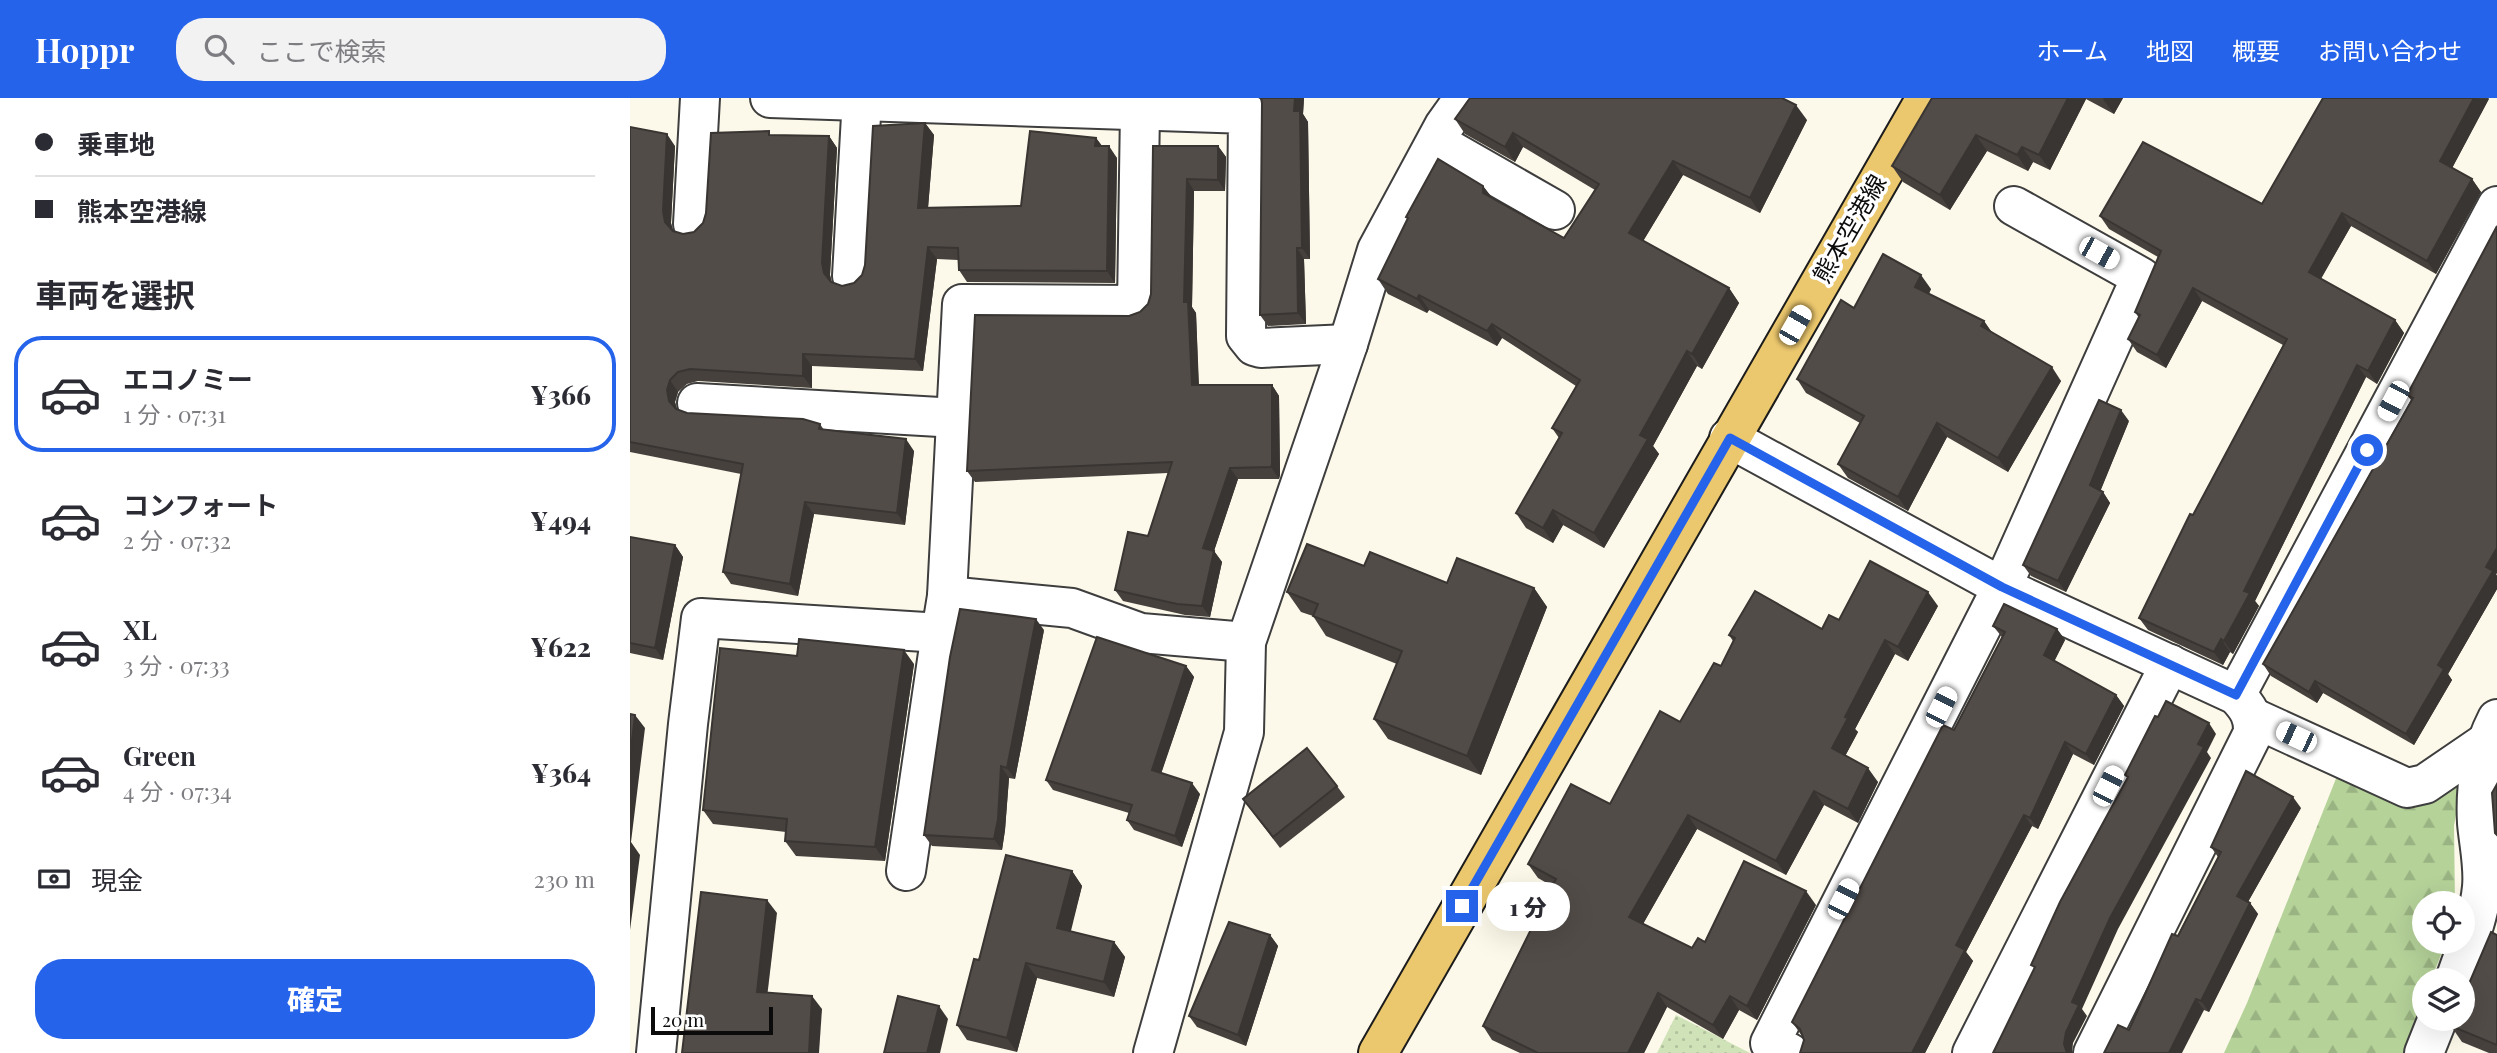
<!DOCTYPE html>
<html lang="ja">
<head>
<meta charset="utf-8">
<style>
  :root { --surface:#fff; --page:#f2f2f3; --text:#2b2b33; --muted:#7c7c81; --line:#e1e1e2; --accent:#2563eb }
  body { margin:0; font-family:"Playfair Display","Noto Sans JP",serif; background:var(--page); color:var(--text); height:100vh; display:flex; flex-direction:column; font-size:26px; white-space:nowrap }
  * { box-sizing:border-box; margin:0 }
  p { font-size:23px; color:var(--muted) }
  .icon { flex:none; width:38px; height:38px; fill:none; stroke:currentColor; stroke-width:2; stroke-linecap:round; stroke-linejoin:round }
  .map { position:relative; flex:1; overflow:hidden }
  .panel { display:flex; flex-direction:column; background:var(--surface); width:630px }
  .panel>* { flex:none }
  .hud { display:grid; align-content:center; height:154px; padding:0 35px; background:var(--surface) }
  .fabs { position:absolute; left:1782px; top:793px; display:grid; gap:14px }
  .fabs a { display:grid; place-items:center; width:63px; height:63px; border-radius:50%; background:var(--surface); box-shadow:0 7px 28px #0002; font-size:35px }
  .scale { position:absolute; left:21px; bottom:18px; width:122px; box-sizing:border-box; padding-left:7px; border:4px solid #0b0b0b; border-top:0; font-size:19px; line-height:24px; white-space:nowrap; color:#0b0b0b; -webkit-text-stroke:5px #fff; paint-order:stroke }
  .end { position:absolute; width:32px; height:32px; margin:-16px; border:9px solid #2563eb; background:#fff; box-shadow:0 0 0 4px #fff }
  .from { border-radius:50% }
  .bubble { position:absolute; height:49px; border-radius:24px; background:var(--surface); box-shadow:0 7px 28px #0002; font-size:23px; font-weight:800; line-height:49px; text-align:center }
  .car { position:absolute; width:21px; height:42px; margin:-21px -10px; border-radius:9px; box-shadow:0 0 5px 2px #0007; background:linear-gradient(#fff 24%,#345 0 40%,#fff 0 76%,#345 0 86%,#fff 0) }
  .hud b { display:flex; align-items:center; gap:24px; height:66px; font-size:26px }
  .hud b+b { border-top:2px solid var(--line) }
  .hud i { width:18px; height:18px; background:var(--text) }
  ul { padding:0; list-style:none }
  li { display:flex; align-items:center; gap:21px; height:116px; margin:0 14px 10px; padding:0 21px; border:4px solid transparent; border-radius:28px }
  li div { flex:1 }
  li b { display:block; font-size:26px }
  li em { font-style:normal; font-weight:800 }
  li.on { border-color:var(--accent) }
  li>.icon { width:63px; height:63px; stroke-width:1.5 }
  h2 { padding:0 35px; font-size:32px; line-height:84px }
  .pay { display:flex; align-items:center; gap:18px; height:77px; padding:0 35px; font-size:26px }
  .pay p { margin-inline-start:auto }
  .cta { display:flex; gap:14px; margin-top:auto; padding:14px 35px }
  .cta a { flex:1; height:80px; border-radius:28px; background:var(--accent); color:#fff; font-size:28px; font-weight:800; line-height:80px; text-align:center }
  header { display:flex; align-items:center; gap:42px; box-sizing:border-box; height:98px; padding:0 35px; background:var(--accent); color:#fff }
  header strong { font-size:33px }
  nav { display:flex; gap:38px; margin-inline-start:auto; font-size:24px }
  .search { width:490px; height:63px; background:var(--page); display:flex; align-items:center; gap:18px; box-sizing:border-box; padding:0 24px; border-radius:28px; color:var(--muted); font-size:26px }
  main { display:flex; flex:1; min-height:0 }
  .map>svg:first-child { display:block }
</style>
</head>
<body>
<header>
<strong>Hoppr</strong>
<div class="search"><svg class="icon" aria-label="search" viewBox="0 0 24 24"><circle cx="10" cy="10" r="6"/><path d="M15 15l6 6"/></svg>ここで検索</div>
<nav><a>ホーム</a><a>地図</a><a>概要</a><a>お問い合わせ</a></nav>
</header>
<main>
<section class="panel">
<div class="hud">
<b><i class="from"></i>乗車地</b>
<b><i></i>熊本空港線</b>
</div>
<h2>車両を選択</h2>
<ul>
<li class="on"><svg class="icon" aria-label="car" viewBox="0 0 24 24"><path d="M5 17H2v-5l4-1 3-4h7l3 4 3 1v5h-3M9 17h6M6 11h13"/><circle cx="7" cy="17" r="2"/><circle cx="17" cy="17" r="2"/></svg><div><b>エコノミー</b><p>1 分 · 07:31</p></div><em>¥366</em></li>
<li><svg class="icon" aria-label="car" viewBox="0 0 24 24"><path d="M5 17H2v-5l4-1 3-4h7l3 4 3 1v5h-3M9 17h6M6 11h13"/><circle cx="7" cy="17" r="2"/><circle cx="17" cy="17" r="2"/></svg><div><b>コンフォート</b><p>2 分 · 07:32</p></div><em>¥494</em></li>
<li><svg class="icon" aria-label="car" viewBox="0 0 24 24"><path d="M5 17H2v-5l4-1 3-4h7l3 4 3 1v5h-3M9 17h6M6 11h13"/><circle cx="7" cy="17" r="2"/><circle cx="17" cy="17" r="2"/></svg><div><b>XL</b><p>3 分 · 07:33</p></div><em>¥622</em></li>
<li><svg class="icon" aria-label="car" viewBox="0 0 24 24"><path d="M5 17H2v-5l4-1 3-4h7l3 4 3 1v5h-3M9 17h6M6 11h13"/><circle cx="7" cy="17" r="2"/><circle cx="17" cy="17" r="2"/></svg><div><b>Green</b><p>4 分 · 07:34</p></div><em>¥364</em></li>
</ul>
<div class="pay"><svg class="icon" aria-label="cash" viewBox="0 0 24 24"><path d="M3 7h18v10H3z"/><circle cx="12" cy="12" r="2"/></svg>現金<p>230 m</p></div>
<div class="cta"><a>確定</a></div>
</section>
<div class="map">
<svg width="1867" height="955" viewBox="0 0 1867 955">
  <defs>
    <pattern id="forest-firs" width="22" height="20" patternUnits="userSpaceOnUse" patternTransform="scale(1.75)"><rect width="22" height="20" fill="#b5d299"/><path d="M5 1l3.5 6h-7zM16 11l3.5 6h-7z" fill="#9ab382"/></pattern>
    <pattern id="park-dots" width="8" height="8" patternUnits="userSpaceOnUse" patternTransform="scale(1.75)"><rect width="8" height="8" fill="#d0e3b8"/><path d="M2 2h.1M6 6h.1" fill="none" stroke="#b1c19d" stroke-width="1.8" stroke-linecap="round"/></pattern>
  </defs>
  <rect width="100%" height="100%" fill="#fdf9ea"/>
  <polygon fill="url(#forest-firs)" points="1707,678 1775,705 1831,688 1824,728 1825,805 1794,805 1794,844 1816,844 1801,882 1794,882 1794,901 1773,955 1594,955 1617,905"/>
  <polygon fill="url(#park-dots)" points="1046,917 1120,955 1027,955"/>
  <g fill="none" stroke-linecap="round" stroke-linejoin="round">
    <defs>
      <g id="minor">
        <polyline points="140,0 618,16 616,238 624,248 631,250 718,246"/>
        <polyline points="806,44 925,112"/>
        <polyline points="63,126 70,0"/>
        <polyline points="222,178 232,0"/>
        <polyline points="67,305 327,320"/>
        <path d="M 1099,340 L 1372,489 L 1606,597 C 1618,609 1624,619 1623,635 L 1463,955"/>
        <polyline points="317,498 442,510 511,535 616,544"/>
        <polyline points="1606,597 1867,108"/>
        <polyline points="1622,619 1777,690 1795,686 1855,645"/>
        <polyline points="276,773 311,535"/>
        <path d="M 1825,882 C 1835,852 1849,821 1852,789 C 1854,768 1849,747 1847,725 C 1845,689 1850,654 1867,621"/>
        <polyline points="26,955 58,626 71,520 311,535 317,498 332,206 507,207 510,12"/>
        <polyline points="523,955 614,634 616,544 718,246 747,152 814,28 834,0"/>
        <polyline points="1160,955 1140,945 1372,489 1511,179 1384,108"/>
        <polyline points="1342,955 1540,566"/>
        <polyline points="1794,955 1808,920"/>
      </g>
      <polyline id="major" points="748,955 1296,0"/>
    </defs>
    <use href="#minor" stroke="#3e3e3e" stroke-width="42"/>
    <use href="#major" stroke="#1c1c1c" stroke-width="42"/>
    <use href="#minor" stroke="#fff" stroke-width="38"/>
    <use href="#major" stroke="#ebc76d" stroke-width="38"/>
  </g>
  <g fill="#47413e">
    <polygon points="631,0 674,0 673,16 678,24 680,161 674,161 676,226 638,228 630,217 632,5"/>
    <polygon points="1302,0 1493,0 1484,16 1456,1 1420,72 1403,64 1398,73 1357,53 1320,112 1273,84 1262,68"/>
    <polygon points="1693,0 1859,0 1822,70 1842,81 1851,94 1806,176 1721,128 1691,181 1765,222 1774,235 1747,286 1736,279 1625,503 1629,508 1603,556 1600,554 1593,567 1518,532 1509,520 1653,247 1572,203 1536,270 1507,254 1498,241 1509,220 1505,214 1528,159 1479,131 1470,118 1632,106"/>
    <polygon points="825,21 1177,22 1130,115 1053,77 1013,143 1099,190 1109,205 1072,271 1067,268 1023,348 1029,356 974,450 933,427 923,445 896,430 886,415 929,340 922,330 946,288 872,240 867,248 799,212 797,215 758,196 748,181 778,121 776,119 853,88 862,100 934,140 965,92 893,49 885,64 835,36"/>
    <polygon points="295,25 304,37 298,110 391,108 466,40 472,48 487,60 485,185 337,184 329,172 328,162 307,161 293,273 182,268 182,290 68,283 57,286 48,294 45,304 47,311 57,315 190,326 194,332 284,353 275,427 184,416 168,498 101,486 93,474 111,376 0,354 0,29 45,48 41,125 43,133 53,136 64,134 73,125 142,37 199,38 207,50 200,177 202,184 212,188 224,185 232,177"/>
    <polygon points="523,48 588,48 596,59 595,93 564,93 562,209 566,215 569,287 642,287 649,298 650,377 649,381 608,381 584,453 592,464 580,519 555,517 493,503 485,492 518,438 538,375 345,384 337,373 499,218 510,214 518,206 521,196"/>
    <polygon points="1867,128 1867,475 1866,476 1867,478 1867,491 1818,576 1822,582 1784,647 1693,595 1687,605 1641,578 1633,566 1781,302 1777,297"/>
    <polygon points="1301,191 1299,196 1354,223 1362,235 1431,283 1378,374 1317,339 1278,413 1218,380 1208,366 1230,325 1176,295 1167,281 1224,210"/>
    <polygon points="1499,323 1470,393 1473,394 1480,405 1436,494 1401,478 1393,467"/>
    <polygon points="0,439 45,447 53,459 33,562 0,555"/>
    <polygon points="734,468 817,485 904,490 917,509 851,677 758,641 744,621 767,566 696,538 683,518 671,514 657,494"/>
    <polygon points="1308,508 1278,563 1265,556 1225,631 1228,634 1215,658 1248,684 1228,725 1194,707 1156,777 1067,731 1013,826 1062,850 1075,844 1186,807 1127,922 1109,912 1093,941 1037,909 1014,955 890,955 862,942 853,928 922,788 908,780 898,766 980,706 1050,624 1091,568 1103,543 1099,537 1192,531 1209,522"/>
    <polygon points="1363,528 1427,531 1435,542 1424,563 1486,597 1494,608 1464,667 1443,656 1408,731 1402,728 1336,854 1343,863 1295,955 1170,955 1174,942 1172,938 1162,924 1324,632 1372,539"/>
    <polygon points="414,532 385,681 379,680 375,732 372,752 302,748 294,737"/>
    <polygon points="167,558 284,566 255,763 166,758 155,743 156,734 83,726 73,712"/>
    <polygon points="556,568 564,579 531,675 570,696 552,749 504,732 497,722 499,715 423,692 416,682"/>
    <polygon points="707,688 715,699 650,750 613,701"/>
    <polygon points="1671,710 1618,804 1620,805 1628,816 1579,914 1574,912 1499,932 1588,759 1581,749"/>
    <polygon points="442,773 452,788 440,833 484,844 495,859 484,899 407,880 387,954 337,942 327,927 349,862"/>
    <polygon points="640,837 648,848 616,948 567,929 559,918"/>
    <polygon points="1867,837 1867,955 1859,955 1832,944 1821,928"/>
  </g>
  <g fill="#393532">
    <polygon points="665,0 674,0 673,16 678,24 680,161 672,150 664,13"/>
    <polygon points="1438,0 1455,0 1456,1 1420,72 1409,57"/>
    <polygon points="1474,0 1493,0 1484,16 1473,1"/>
    <polygon points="1844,0 1859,1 1819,76 1810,63"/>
    <polygon points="1166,7 1177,22 1130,115 1120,100"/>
    <polygon points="295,25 304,37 297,122 288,110"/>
    <polygon points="883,35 893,49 885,64 875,49"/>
    <polygon points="37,36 45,48 41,125 44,136 35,124 33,113"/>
    <polygon points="1346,37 1357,53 1320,112 1310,97"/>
    <polygon points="199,38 207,50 200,177 202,187 194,175 192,165"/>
    <polygon points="466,40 475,52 465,48"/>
    <polygon points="479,48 487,60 485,185 477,173"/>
    <polygon points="588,48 596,59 595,93 588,82"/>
    <polygon points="1392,49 1403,64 1398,73 1387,57"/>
    <polygon points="1043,63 1053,77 1009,150 999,135"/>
    <polygon points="557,81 564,93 562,209 566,215 569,299 562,287 554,204"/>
    <polygon points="1842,81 1851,94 1806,176 1797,163"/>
    <polygon points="853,88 864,102 853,95"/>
    <polygon points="1712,115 1721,128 1687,187 1679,174"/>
    <polygon points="298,149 307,161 293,273 285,261"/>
    <polygon points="667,150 674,161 676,226 668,215"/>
    <polygon points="1291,177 1301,191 1295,203 1285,189"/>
    <polygon points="1099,190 1109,205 1072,271 1062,256"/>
    <polygon points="1563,190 1572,203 1536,270 1527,257"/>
    <polygon points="789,197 799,212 797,215 787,201"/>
    <polygon points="1765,222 1774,235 1747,286 1738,273"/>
    <polygon points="1354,223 1363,236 1351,228"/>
    <polygon points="862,226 872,240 867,248 857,233"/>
    <polygon points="1057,253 1067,268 1023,348 1029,356 974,450 964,435 1010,337"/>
    <polygon points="173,256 182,268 182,290 173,278"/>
    <polygon points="1727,267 1736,279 1625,503 1629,508 1603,556 1594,543 1614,493"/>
    <polygon points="1422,269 1431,283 1378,374 1368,360"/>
    <polygon points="40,282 48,294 45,304 48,315 39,303 37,292"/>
    <polygon points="642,287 649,298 650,377 649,381 641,369"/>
    <polygon points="1491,312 1499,323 1468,399 1460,387"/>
    <polygon points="1307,325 1317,339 1278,413 1268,399"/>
    <polygon points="276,341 284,353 275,427 267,415"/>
    <polygon points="600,370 608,381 584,453 592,464 580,519 572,508 573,450"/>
    <polygon points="1473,394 1480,405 1436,494 1428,483"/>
    <polygon points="175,404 184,416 168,498 160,486"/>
    <polygon points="923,412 933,427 923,445 913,430"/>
    <polygon points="45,447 53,459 33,562 25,550"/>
    <polygon points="1867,450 1867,475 1866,476 1867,478 1867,491 1818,576 1822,582 1784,647 1776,636 1856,469"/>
    <polygon points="904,490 917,509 851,677 837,658"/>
    <polygon points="1298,494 1308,508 1278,563 1268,549"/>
    <polygon points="406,521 414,532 385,681 377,670"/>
    <polygon points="1427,531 1435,542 1422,568 1414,557"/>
    <polygon points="1591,541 1600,554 1593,567 1584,554"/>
    <polygon points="1255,542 1265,556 1225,631 1228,634 1212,664 1202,650 1215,619"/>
    <polygon points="274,552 284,566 255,763 245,749"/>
    <polygon points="556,568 564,579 529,682 522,672"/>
    <polygon points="1685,583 1693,595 1687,605 1679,594"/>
    <polygon points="1486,597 1494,608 1464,667 1456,656"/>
    <polygon points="5,617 15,630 1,744 10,757 0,832 0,660"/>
    <polygon points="1579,625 1586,636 1577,654 1581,660 1488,831 1452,911 1457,918 1443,945 1442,955 1437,955 1434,946 1442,904 1480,820"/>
    <polygon points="1435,644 1443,656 1408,731 1400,720"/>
    <polygon points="371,668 379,680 375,732 372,752 364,741"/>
    <polygon points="1238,670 1248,684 1228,725 1218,711"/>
    <polygon points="562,685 570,696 552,749 545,738"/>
    <polygon points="1184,693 1194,707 1156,777 1146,763"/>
    <polygon points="1663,699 1671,710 1615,809 1607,798"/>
    <polygon points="1058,717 1067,731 1009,833 999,819"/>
    <polygon points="1394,717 1402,728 1336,854 1343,863 1295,955 1282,955 1326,847"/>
    <polygon points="442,773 452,788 438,845 427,830"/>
    <polygon points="1176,793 1186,807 1127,922 1117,908"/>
    <polygon points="137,802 147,815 136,908 127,894"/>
    <polygon points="1620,805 1628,816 1579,914 1571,903"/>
    <polygon points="640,837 648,848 616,948 608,937"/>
    <polygon points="484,844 495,859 484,899 474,884"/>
    <polygon points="396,865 407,880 387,954 377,940"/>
    <polygon points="1028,895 1037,909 1014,955 998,955"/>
    <polygon points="182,898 192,911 189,955 179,955"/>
    <polygon points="1100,898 1109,912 1093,941 1083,927"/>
    <polygon points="1566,901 1574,912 1552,955 1539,955"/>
    <polygon points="309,908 318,921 310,955 297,955"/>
  </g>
  <g fill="#524c48" stroke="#393532" stroke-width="2">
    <polygon points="631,0 665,0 664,13 670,13 672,150 667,150 668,215 630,217 632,5"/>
    <polygon points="840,0 1152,0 1166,7 1120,100 1043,63 999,135 1099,190 1062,256 1057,253 1010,337 1018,341 964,435 923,412 913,430 886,415 932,335 922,330 950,282 862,226 857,233 789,197 787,201 748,181 778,120 776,119 808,61 853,88 853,95 934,140 969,86 883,35 875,49 825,21"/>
    <polygon points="1302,0 1438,0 1409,57 1392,49 1387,57 1346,37 1310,97 1262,68"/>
    <polygon points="1693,0 1844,0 1810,63 1842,81 1797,163 1712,115 1679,174 1765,222 1738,273 1727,267 1614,493 1620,495 1594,543 1591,541 1584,554 1509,520 1560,416 1563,417 1657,241 1563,190 1527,257 1498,241 1510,217 1505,214 1531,153 1470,118 1513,44 1632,106"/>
    <polygon points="295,25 288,110 391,108 400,33 466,40 465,48 479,48 477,173 329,172 328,150 298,149 285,261 173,256 173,278 60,271 48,274 40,282 37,292 39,303 46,311 57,315 173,321 190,326 189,331 276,341 267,415 175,404 160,486 93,474 113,366 0,344 0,29 37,36 33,113 35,124 43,133 53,136 64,134 73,125 76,115 81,35 139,33 139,37 199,38 192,165 194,175 201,184 212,188 224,185 232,177 235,167 243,28"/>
    <polygon points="523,48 588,48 588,82 557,81 554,204 558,204 562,287 642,287 642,366 641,369 600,370 573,450 584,453 572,508 547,506 485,492 498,434 518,438 542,364 337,373 345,217 499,218 510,214 518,206 521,196"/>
    <polygon points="1867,128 1867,450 1856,469 1863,473 1808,567 1814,571 1776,636 1685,583 1679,594 1633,566 1783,300 1777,297"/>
    <polygon points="1253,156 1291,177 1285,189 1354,223 1351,228 1422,269 1368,360 1307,325 1268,399 1208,366 1234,318 1167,281 1211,202 1224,210"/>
    <polygon points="1469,302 1491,312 1460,387 1473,394 1428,483 1393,467"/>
    <polygon points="0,439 45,447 25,550 0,545"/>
    <polygon points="677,446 734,468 740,454 817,485 827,460 904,490 837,658 744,621 772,553 683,518 688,506 657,494"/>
    <polygon points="1240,463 1298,494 1268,549 1255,542 1215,619 1218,620 1202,650 1238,670 1218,711 1184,693 1146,763 1058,717 999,819 1062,850 1068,840 1075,844 1114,763 1176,793 1117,908 1100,898 1083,927 1028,895 998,955 908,955 853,928 926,781 898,766 941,686 980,706 1030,613 1050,624 1084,565 1091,568 1105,540 1099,537 1125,493 1192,531 1199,517 1209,522"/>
    <polygon points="1374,506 1427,531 1414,557 1486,597 1456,656 1435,644 1400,720 1394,717 1326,847 1335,852 1282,955 1170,955 1174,942 1170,931 1162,924 1313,627 1324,632 1375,534 1363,528"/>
    <polygon points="330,511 406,521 377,670 371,668 368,721 364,741 294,737 320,559"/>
    <polygon points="467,539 556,568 522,672 562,685 545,738 497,722 502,707 416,682"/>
    <polygon points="169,541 274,552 245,749 155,743 157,721 73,712 90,550 167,558"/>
    <polygon points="1536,603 1579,625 1568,646 1574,649 1480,820 1442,904 1449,907 1436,934 1434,946 1437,955 1363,955 1405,869 1401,867 1430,804 1498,679 1495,677 1525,618 1528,619"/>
    <polygon points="0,616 5,617 0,660"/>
    <polygon points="677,650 707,688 643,739 613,701"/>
    <polygon points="1616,673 1663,699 1607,798 1620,805 1571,903 1566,901 1539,955 1474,955 1488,927 1499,932 1542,836 1548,838 1591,754 1581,749"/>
    <polygon points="1867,686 1867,737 1865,735 1862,695"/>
    <polygon points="376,757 442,773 427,830 484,844 474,884 396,865 377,940 327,927 344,861 349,862"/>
    <polygon points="71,794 137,802 127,894 182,898 179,955 52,955"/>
    <polygon points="599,824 640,837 608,937 559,918"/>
    <polygon points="1861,834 1867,837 1867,947 1821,928 1824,920 1832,920 1832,902"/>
    <polygon points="268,898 309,908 297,955 254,955"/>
  </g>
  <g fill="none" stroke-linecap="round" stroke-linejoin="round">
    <polyline stroke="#2563eb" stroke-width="9" points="832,808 1100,340 1372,489 1606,597 1737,352"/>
  </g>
  <g text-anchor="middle" stroke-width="7" stroke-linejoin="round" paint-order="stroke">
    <g font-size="24" fill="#0b0b0b" stroke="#fff">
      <text transform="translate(1220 131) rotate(-60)" y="8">熊本空港線</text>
    </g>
  </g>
</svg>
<div class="fabs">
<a><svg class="icon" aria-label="locate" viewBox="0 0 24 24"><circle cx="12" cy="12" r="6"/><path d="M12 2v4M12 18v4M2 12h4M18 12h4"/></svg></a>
<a><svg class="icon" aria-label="layers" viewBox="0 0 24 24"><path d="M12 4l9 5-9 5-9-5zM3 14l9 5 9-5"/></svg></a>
</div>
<div class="scale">20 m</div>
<i class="end from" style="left:1737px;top:352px"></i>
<i class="end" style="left:832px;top:808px"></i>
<div class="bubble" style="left:856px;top:784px;width:84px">1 分</div>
<i class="car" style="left:1469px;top:155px;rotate:119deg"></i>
<i class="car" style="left:1165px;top:227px;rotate:30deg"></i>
<i class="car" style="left:1763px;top:303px;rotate:208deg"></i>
<i class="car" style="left:1311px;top:609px;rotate:27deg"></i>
<i class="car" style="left:1666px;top:639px;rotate:295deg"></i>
<i class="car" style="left:1478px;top:688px;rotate:27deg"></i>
<i class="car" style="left:1213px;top:801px;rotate:27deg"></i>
</div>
</main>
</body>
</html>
